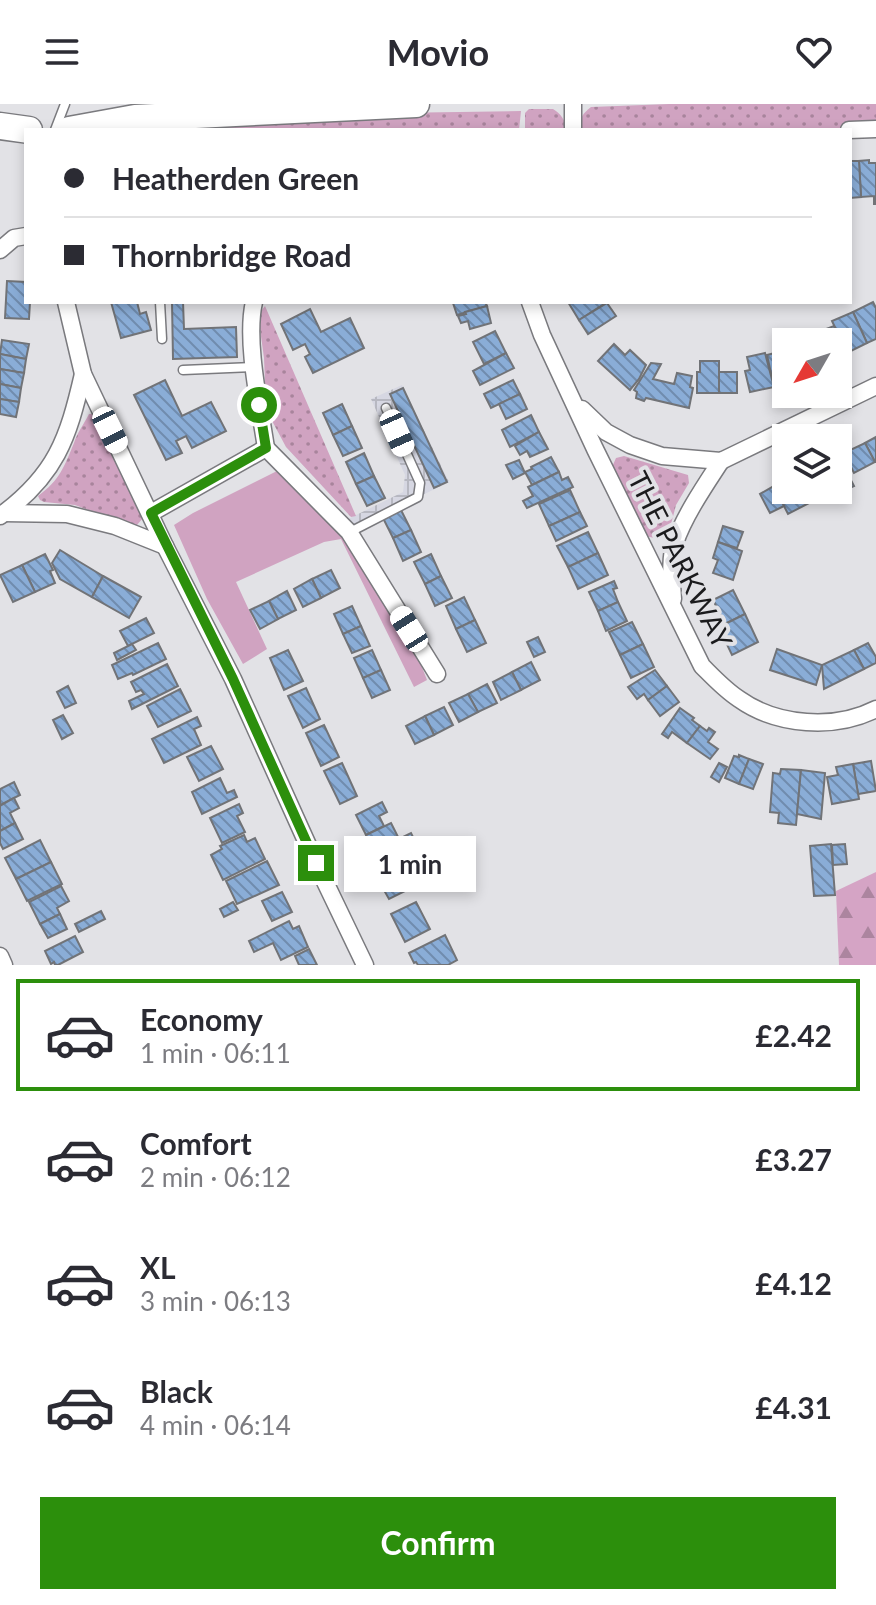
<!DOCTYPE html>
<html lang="en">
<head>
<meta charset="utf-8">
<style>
  :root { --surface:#fff; --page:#f2f2f3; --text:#2b2b33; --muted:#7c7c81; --line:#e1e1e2; --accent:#2c8f0c }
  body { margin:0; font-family:Lato,sans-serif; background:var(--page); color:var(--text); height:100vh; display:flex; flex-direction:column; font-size:30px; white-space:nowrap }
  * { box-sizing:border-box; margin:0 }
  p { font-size:26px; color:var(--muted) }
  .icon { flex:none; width:44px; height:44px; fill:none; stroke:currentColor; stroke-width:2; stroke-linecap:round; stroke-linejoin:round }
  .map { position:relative; height:861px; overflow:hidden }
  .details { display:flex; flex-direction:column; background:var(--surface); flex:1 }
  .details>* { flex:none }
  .top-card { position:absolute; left:24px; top:24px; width:828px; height:176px; border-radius:0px; box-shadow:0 4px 12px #0003; display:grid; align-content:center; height:176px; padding:0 40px; background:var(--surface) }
  .needle { width:52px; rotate:231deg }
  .controls { position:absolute; left:772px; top:224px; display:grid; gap:16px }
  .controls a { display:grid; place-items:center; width:80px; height:80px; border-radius:0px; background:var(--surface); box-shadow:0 4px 12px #0003; font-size:40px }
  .end { position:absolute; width:36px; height:36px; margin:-18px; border:10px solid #2c8f0c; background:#fff; box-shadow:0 0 0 4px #fff }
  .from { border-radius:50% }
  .bubble { position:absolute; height:56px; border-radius:0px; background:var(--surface); box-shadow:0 4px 12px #0003; font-size:26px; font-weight:700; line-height:56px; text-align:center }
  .car { position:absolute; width:24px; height:48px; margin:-24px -12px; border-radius:10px; box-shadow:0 0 6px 2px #0007; background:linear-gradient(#fff 24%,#345 0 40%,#fff 0 76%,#345 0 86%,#fff 0) }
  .top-card b { display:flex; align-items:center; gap:28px; height:76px; font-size:30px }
  .top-card b+b { border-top:2px solid var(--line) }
  .top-card i { width:20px; height:20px; background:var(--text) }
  ul { padding:14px 0 0; list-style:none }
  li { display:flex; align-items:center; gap:24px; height:112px; margin:0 16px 12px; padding:0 24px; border:4px solid transparent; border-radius:0px }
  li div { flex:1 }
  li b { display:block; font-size:30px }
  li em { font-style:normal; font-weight:700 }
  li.selected { border-color:var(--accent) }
  li>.icon { width:72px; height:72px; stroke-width:1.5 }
  .button { display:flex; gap:16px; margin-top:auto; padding:16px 40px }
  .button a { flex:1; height:92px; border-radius:0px; background:var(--accent); color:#fff; font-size:32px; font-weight:700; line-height:92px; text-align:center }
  header { display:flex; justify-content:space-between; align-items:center; height:104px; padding:0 40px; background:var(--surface); font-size:36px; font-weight:700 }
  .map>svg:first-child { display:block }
</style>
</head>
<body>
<header><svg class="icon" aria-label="menu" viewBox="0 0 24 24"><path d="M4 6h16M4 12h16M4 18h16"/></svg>Movio<svg class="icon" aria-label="heart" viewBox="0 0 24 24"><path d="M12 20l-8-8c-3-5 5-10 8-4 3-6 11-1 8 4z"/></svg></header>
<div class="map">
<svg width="876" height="861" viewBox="0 0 876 861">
  <defs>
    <pattern id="industrial-grid" width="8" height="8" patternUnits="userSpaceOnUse" patternTransform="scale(2)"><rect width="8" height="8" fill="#d6d7e2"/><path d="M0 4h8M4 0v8" fill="none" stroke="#b7b8c1"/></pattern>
    <pattern id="grass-dots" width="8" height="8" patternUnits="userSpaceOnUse" patternTransform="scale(2)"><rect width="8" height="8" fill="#d0a3c1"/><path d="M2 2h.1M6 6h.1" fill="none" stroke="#a8849c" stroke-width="1.8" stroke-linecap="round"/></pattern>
    <pattern id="forest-firs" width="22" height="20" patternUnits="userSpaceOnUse" patternTransform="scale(2)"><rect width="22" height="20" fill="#d5a4c5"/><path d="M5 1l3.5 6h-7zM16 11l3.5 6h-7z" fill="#ac859f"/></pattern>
    <pattern id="building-back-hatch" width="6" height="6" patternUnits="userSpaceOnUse" patternTransform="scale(2)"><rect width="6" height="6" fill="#8aadd7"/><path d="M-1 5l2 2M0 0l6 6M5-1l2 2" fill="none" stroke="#708cae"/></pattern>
  </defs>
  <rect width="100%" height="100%" fill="#e2e2e6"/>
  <polygon fill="url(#industrial-grid)" points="402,281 449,378 382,411 361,425 348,415 403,388 405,371 371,295"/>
  <g fill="url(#grass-dots)">
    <path d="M 669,0 L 876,0 L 876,24 L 814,26 L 580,26 C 579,15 582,10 591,3 Z"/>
    <path d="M 529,5 L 553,5 C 560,9 567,17 565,26 L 525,26 L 525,9 Z"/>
    <polygon points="521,7 519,26 126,26 390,9"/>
    <polygon points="265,202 356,412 351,413 286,343 270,313 265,278 264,254 258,211"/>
    <path d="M 89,310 L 92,310 L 96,315 L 143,414 L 137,421 L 131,422 L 75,401 L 44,398 L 40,396 L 38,392 C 60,376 64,363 74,339 C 77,329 84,320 89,310 Z"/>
    <polygon points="624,352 688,371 689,379 676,401 669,428 658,435 646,432 612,363 616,354"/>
  </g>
  <polygon fill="url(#forest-firs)" points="876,768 876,861 839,861 836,787"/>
  <polygon fill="#d0a3c1" points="281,365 329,409 404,517 427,576 414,583 341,435 324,438 236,478 267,545 243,560 207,495 174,421 193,409"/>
  <g fill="url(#building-back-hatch)" stroke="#717377" stroke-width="2">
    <polygon points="869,56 869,59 876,59 876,100 874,100 874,92 861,93 859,57"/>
    <polygon points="850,57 859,57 861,93 850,94"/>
    <polygon points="7,177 26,178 26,198 30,198 29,215 5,214"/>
    <polygon points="111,198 137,198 140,210 146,208 151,226 121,234"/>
    <polygon points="172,198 183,198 184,225 236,223 237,253 173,255"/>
    <polygon points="457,198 485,198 487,202 457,211 453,199"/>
    <polygon points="568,198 607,198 579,216"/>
    <polygon points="873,198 876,204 876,235 867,239 853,208"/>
    <polygon points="607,199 616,212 588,230 579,216"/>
    <polygon points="487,202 491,219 470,225 468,217 461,219 458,212 466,210 465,208"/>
    <polygon points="310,205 321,228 350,214 364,244 313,269 305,253 310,250 305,240 293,246 281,220"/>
    <polygon points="853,208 867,239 847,249 832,217"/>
    <polygon points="834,222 844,250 838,252 838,238 813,238 810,231"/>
    <polygon points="495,227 506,249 484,260 473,238"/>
    <polygon points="2,236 29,240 26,255 0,250"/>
    <polygon points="614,240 625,251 630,246 646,261 639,275 630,286 598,257"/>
    <polygon points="786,246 786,280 774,283 767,251"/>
    <polygon points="506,249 514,264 480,281 473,267"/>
    <polygon points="765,249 774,283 750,288 745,267 750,266 747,253"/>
    <polygon points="0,250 26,255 24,269 0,265"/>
    <polygon points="700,257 719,257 719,289 697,289 697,268 700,268"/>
    <polygon points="651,259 661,260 653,275 674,280 677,269 692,272 690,283 693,284 689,304 646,294 644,297 636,294 637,288 634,286"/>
    <polygon points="0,265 24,269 21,284 0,280"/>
    <rect x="719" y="268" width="18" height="21"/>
    <polygon points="165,276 182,312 211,298 226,327 192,344 186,332 176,337 182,349 166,356 134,291"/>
    <polygon points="513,276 520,290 491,304 484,290"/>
    <polygon points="0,280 21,284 19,298 0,295"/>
    <polygon points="403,284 447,378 434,384 390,290"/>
    <polygon points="520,290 527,305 506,315 499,300"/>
    <polygon points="0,295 19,298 16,313 0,310"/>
    <polygon points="342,300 352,322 333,331 323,309"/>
    <polygon points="531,311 539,328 510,343 502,326"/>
    <polygon points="352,322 362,344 343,352 333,331"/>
    <polygon points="539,328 548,345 530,353 527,347 520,351 515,342"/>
    <polygon points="876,333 876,358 875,358 865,339"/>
    <polygon points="865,339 875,358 854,369 844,349"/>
    <polygon points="364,349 374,372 356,380 346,358"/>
    <polygon points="551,353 559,368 532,381 525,368 532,365 531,363"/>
    <polygon points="838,353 839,353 854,382 835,391 833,386 838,386"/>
    <polygon points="519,356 525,369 513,375 506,361"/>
    <polygon points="559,368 562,376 568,373 573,383 527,404 523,397 533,392 528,383"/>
    <polygon points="374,372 385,394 367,402 356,380"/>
    <polygon points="786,377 786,386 802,386 809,399 788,410 774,382"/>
    <polygon points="774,382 784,402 770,409 760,390"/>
    <polygon points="570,386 580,408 549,422 539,400"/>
    <polygon points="400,404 411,426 393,434 382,412"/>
    <polygon points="580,408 587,422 556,437 549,422"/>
    <polygon points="723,422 743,428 737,444 718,438"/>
    <polygon points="411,426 421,448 403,457 393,434"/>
    <polygon points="588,428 598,449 568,463 557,442"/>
    <polygon points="718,438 742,447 733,476 713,469 718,456 713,454"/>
    <polygon points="60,446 103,472 92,493 60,475 52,459"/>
    <polygon points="598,449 608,471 578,485 568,463"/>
    <polygon points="45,450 53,466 50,467 55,479 35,488 22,461"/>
    <polygon points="431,450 441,472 425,480 414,458"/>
    <polygon points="22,461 35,488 13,498 0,471"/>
    <polygon points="331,466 340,484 321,494 312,475"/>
    <polygon points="103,472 141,493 129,514 92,493"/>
    <polygon points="441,472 452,494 435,502 425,480"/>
    <polygon points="312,475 321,494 303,503 294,485"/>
    <polygon points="614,477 617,484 613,485 618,498 598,507 589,488"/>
    <polygon points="733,486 745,510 725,520 713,496"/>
    <polygon points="287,487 296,506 278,515 269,497"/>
    <polygon points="464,493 475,516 456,525 446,502"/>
    <polygon points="269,497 278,515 260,525 250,506"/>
    <polygon points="618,498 627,517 606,527 598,507"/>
    <polygon points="352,502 361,522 343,530 334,510"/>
    <polygon points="745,510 758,538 732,551 721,528 728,525 725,520"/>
    <polygon points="146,514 154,529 128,542 120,527"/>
    <polygon points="475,516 486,539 467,548 456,525"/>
    <polygon points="632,518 643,540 620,551 609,528"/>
    <polygon points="361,522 370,542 352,549 343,530"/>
    <polygon points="538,533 545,548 534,553 527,538"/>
    <polygon points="158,539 166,555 133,571 132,569 118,575 112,561"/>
    <polygon points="868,539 876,553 876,559 864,565 854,546"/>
    <polygon points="132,540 136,546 117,556 114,549"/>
    <polygon points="643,540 654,563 631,574 620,551"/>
    <polygon points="777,545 822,561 816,581 770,566"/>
    <polygon points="288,546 303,577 284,586 270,554"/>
    <polygon points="372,546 381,566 363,574 354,554"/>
    <polygon points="854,546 864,565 824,585 822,561"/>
    <polygon points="531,558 540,576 521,586 512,568"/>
    <polygon points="167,560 178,582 132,605 129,597 144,590 141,586 136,588 131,578"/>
    <polygon points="381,566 390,586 372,594 363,574"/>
    <polygon points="655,566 667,582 648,596 644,590 637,595 628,583"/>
    <polygon points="512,568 521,586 501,596 493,578"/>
    <polygon points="487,580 497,599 478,608 468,590"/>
    <polygon points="68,582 76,599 65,604 57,588"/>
    <polygon points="667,582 679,598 660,612 648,596"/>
    <polygon points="306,584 320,615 303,624 288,592"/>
    <polygon points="180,585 191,607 158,623 147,602"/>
    <polygon points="468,590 478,608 459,618 449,599"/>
    <polygon points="444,603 453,621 434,631 425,612"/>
    <polygon points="680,604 694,614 692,616 700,622 687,639 672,628 668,634 662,630"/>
    <polygon points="63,611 73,629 62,635 53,616"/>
    <polygon points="425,612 434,631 415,640 406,622"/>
    <polygon points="197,613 201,622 194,625 201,641 164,659 152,635"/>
    <polygon points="324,621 339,653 321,662 306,629"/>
    <polygon points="700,622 707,627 709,624 715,628 708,638 718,645 710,655 687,639"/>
    <polygon points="211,642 223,665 199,677 187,653"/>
    <polygon points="739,651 749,655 739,680 725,674 734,652 739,653"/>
    <polygon points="749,655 763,660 753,685 739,680"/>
    <polygon points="871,657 876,687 858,690 853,660"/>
    <polygon points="342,659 357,692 340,700 324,667"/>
    <polygon points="719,659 727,663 719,678 711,673"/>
    <polygon points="853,660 859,695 832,700 827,673 838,671 836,663"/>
    <polygon points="781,665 801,666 796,721 778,719 779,709 770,708 773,669 780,670"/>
    <polygon points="801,666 825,669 821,715 797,710"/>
    <polygon points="220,674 227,689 234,686 237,693 202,710 192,688"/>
    <polygon points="14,678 20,691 0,701 0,685"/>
    <polygon points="14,694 19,704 10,709 15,719 0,727 0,702"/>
    <polygon points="382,698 387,708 379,712 384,722 366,731 356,711"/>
    <polygon points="239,700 243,709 237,712 245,728 222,739 210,714"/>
    <polygon points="15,719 23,735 3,745 0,739 0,727"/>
    <polygon points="391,719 399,735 411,729 417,741 396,751 392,743 376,751 366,731"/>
    <polygon points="244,731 247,738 255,734 265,755 223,776 211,751 222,745 220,742"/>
    <polygon points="40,736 51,758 16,775 5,754"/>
    <polygon points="831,740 835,791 814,792 810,742"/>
    <polygon points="845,740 847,760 833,761 832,741"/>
    <polygon points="267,757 279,781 237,800 226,777"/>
    <polygon points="51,758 62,780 27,797 16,775"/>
    <polygon points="398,761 409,785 389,795 376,772"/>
    <polygon points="61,782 69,797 57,804 60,810 40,820 29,798"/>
    <polygon points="282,788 292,808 272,817 262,797"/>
    <polygon points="233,798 238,806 224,813 220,805"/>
    <polygon points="416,798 430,825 405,838 391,810"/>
    <polygon points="101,807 105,815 79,828 75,820"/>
    <polygon points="60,810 67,825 48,834 40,820"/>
    <polygon points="289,817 293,825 299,822 308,843 281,856 273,839 254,848 249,837"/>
    <polygon points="445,831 457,856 448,861 418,861 416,858 414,859 409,849"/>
    <polygon points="75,832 83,848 58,861 55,861 54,858 51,860 45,847"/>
    <polygon points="309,845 317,861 299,861 295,852"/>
  </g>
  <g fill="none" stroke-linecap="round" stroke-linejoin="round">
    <defs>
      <g id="service">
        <polyline points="55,26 65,0"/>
        <polyline points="160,198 162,235"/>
        <polyline points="183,266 253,263"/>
        <polyline points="350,428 418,393 420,379 386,304"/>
      </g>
      <g id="minor">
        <polyline points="573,0 573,26"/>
        <polyline points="849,26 876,25"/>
        <polyline points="0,146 14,134 26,132"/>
        <polyline points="66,198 83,270 165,442 233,575 316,759 365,861"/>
        <path d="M 254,198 C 245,237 260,303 266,344"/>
        <path d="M 530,198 L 542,231 L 595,345 L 702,562 C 714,574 725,586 739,595 C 777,622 835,626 876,605"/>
        <polyline points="582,305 606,328 630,341 662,352 721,357 876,282"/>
        <polyline points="4,409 67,410 115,422 165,442"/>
        <polyline points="151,409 266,344 349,428 437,570"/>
        <path d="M 0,412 C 56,371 68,335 83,270"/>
        <path d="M 673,495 C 672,477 669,456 675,439 C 684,412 706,380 721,357"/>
        <polyline points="0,852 4,861"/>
      </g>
      <g id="primary">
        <polyline points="0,22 29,26"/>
        <polyline points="69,26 135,14 416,0"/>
      </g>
    </defs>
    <use href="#service" stroke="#7a7a7e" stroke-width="11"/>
    <use href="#minor" stroke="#7a7a7e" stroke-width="19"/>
    <use href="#primary" stroke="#7a7a7e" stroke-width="29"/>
    <use href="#service" stroke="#fff" stroke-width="8"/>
    <use href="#minor" stroke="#fff" stroke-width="16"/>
    <use href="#primary" stroke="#fff" stroke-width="26"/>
  </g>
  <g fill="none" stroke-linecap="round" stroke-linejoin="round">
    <polyline stroke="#2c8f0c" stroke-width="10" points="259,301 266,344 151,409 233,575 316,759"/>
  </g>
  <g text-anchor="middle" stroke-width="8" stroke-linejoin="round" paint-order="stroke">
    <g font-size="28" fill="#1b1b1d" stroke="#e2e2e6">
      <text transform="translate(680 456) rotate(63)" y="10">THE PARKWAY</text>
    </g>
  </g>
</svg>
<div class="controls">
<a><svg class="needle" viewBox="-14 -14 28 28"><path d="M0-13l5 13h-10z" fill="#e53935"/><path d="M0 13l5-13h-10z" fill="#7c7c81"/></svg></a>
<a><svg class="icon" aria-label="layers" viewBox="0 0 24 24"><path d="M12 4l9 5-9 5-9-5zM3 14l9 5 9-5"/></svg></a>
</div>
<i class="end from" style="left:259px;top:301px"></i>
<i class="end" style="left:316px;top:759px"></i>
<div class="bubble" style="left:344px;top:732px;width:132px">1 min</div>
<i class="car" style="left:110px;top:326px;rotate:154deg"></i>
<i class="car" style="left:397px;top:329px;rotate:156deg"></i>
<i class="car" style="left:409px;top:525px;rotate:328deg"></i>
<div class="top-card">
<b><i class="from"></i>Heatherden Green</b>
<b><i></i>Thornbridge Road</b>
</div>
</div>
<section class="details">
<ul>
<li class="selected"><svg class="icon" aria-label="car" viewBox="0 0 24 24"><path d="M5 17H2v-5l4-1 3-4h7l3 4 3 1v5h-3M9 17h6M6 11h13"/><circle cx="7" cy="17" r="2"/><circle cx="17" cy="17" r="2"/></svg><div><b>Economy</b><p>1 min · 06:11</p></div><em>£2.42</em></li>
<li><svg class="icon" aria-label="car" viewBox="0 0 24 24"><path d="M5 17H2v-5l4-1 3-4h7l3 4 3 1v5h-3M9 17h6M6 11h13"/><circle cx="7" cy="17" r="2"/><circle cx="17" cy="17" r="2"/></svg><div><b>Comfort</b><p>2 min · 06:12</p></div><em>£3.27</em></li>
<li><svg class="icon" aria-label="car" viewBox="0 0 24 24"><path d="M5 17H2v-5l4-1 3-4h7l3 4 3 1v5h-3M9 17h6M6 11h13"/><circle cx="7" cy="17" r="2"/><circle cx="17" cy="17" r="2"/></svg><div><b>XL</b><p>3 min · 06:13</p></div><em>£4.12</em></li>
<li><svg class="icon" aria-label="car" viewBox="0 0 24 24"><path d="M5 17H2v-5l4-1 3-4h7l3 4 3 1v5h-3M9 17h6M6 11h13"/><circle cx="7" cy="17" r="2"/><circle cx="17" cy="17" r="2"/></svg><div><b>Black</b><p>4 min · 06:14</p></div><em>£4.31</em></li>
</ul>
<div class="button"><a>Confirm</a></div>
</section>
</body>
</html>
